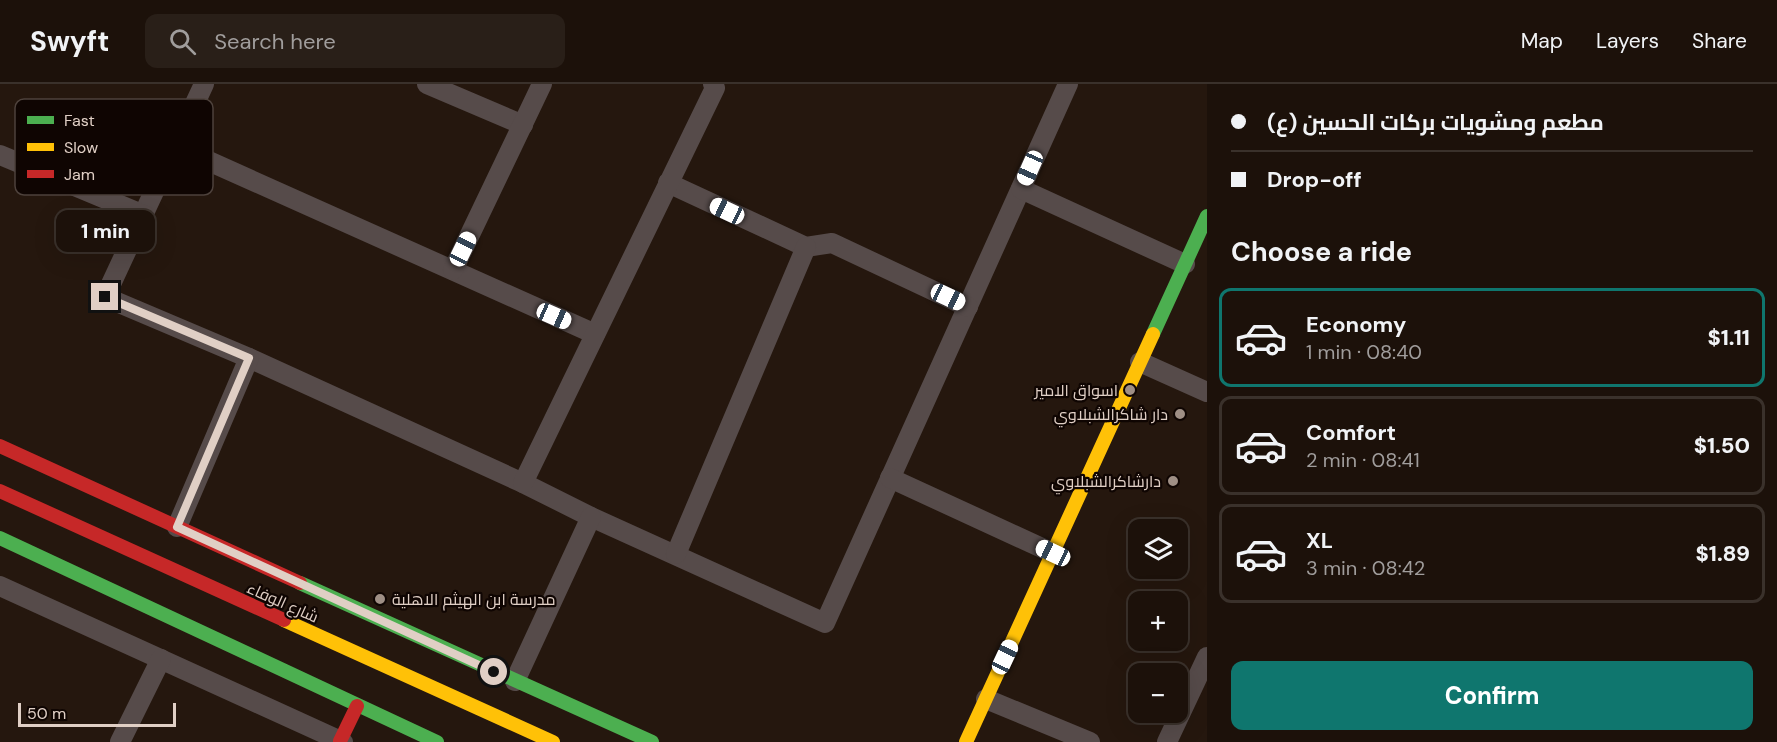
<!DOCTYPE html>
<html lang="en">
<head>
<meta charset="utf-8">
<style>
  :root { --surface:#1c110a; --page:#291f18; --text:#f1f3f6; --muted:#a09d9c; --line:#3a312b; --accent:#0f766e }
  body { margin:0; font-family:"DM Sans",Cairo,sans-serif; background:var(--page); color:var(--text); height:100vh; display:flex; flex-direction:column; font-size:22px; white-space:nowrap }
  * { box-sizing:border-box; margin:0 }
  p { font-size:20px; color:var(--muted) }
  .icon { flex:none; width:33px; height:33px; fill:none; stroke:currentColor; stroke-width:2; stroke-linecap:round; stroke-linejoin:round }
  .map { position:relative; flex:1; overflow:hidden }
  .panel { display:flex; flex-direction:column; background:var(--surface); width:570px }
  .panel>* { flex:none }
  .banner { display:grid; align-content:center; height:132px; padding:0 24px; background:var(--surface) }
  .tools { position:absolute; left:1128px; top:435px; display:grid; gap:12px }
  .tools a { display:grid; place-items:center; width:60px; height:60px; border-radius:12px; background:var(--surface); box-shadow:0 6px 24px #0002,0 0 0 2px var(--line); font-size:30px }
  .scale { position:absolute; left:18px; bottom:15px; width:158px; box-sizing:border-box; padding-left:6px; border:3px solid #e0cfc5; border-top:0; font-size:16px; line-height:21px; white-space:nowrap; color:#e0cfc5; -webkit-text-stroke:4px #0f0502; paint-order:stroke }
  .end { position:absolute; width:27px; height:27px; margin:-14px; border:8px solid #e0cfc5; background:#111; box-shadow:0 0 0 3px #111 }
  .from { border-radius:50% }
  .bubble { position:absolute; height:42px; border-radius:12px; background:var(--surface); box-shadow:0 6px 24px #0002,0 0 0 2px var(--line); font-size:20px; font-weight:800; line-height:42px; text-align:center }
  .car { position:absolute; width:18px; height:36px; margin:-18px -9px; border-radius:8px; box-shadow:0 0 4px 2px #0007; background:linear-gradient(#fff 24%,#345 0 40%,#fff 0 76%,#345 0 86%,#fff 0) }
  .banner b { display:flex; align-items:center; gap:21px; height:57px; font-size:22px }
  .banner b+b { border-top:2px solid var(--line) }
  .banner i { width:15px; height:15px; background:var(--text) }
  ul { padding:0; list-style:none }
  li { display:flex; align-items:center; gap:18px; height:99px; margin:0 12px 9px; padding:0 12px; border:3px solid var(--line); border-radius:12px }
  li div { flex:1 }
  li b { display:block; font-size:22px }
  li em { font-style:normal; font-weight:800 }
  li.active { border-color:var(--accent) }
  li>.icon { width:54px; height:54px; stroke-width:1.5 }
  h2 { padding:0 24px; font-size:27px; line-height:72px }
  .primary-button { display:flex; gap:12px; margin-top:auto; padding:12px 24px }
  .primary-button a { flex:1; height:69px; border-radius:12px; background:var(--accent); color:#fff; font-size:24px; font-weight:800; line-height:69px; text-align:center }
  header { display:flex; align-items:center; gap:36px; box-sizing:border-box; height:84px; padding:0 30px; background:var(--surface); border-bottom:2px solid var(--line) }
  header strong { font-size:28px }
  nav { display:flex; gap:33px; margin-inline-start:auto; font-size:21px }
  .search { width:420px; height:54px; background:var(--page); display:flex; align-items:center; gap:15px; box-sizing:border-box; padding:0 21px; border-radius:12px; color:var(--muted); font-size:22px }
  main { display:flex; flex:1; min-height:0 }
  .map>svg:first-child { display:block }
</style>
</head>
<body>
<header>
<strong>Swyft</strong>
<div class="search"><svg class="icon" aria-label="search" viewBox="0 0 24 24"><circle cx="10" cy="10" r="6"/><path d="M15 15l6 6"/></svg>Search here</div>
<nav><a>Map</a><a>Layers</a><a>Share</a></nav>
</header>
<main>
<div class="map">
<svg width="1207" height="658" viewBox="0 0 1207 658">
  <rect width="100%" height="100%" fill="#25170e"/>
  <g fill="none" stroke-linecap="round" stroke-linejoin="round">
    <g stroke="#564b4a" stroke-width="20">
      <polyline points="204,0 105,213 249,274 523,399 591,433 825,539 1068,0"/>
      <polyline points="427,0 523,41"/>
      <polyline points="175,62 595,250"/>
      <polyline points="0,71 144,131"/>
      <polyline points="668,99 806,163 832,159 968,223"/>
      <polyline points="1021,105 1185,180"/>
      <polyline points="453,186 542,0"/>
      <polyline points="1140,278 1207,308"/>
      <polyline points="890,394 1053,469"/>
      <polyline points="523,399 715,4 713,0"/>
      <polyline points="177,443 249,274"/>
      <polyline points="676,470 806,163"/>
      <polyline points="0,502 343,658"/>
      <polyline points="515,597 591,433"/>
      <polyline points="986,615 1090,658"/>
      <polyline points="120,658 161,575"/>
      <polyline points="1167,658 1207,573"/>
    </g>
    <g stroke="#4caf50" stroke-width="14">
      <polyline points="1153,250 1207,132"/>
      <polyline points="0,454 437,658"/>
      <polyline points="300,499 652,658"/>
    </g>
    <g stroke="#ffc107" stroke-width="14">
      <polyline points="284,536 553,658"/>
      <polyline points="966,658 1153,250"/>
    </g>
    <g stroke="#c62828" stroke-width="14">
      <polyline points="0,362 300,499"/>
      <polyline points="0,407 284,536"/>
      <polyline points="340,657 357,622"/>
    </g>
  </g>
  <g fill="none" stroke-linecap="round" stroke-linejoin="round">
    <polyline stroke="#e0cfc5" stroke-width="8" points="105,213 249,274 177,443 494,588"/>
  </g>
  <g fill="#9f8f85" stroke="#0f0502" stroke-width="2">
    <circle cx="1130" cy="306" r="6"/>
    <circle cx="1180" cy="330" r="6"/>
    <circle cx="1173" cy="397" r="6"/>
    <circle cx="380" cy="515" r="6"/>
  </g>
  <g text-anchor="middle" stroke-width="4.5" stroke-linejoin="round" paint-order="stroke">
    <g font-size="16" fill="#e0cfc5" stroke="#0f0502" text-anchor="end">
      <text x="1118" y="312">اسواق الامير</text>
      <text x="1168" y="336">دار شاكرالشبلاوي</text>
      <text x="1161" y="403">دارشاكرالشبلاوي</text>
      <text x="392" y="521" text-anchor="start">مدرسة ابن الهيثم الاهلية</text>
    </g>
    <g font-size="16" fill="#e0cfc5" stroke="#0f0502">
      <text transform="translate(283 518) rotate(24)" y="6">شارع الوفاء</text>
    </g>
  </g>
  <rect x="15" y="15" width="198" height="96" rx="9" fill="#0f0502" stroke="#4e423c" stroke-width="1.5"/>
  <rect x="27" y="32" width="27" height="8" fill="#4caf50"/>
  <rect x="27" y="59" width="27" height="8" fill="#ffc107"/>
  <rect x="27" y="86" width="27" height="8" fill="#c62828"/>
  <g font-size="16" fill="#e0cfc5">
    <text x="64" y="42">Fast</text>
    <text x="64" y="69">Slow</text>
    <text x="64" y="96">Jam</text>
  </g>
</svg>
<div class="tools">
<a><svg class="icon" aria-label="layers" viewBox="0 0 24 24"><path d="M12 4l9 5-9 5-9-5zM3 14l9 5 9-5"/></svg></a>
<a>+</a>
<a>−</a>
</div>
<div class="scale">50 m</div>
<i class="end from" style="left:494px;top:588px"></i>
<i class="end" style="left:105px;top:213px"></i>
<div class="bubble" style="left:56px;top:126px;width:99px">1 min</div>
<i class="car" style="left:1030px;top:84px;rotate:204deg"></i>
<i class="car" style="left:727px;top:127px;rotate:295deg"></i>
<i class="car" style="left:463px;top:165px;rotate:26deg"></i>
<i class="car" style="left:948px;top:213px;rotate:115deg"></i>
<i class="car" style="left:554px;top:232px;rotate:114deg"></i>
<i class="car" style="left:1053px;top:469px;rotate:295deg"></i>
<i class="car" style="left:1005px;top:573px;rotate:25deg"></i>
</div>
<section class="panel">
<div class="banner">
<b><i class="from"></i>مطعم ومشويات بركات الحسين (ع)</b>
<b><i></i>Drop-off</b>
</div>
<h2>Choose a ride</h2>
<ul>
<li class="active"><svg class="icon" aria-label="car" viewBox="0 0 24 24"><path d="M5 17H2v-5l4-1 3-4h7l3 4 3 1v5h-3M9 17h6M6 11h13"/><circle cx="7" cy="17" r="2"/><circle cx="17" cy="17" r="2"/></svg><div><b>Economy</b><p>1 min · 08:40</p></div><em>$1.11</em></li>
<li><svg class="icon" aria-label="car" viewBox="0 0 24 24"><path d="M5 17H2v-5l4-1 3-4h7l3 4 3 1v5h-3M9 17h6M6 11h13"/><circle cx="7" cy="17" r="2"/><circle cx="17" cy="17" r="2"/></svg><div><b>Comfort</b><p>2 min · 08:41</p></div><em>$1.50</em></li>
<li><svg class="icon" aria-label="car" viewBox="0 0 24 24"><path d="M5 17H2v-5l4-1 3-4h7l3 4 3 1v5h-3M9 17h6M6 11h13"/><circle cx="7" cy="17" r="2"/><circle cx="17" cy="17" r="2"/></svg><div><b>XL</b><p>3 min · 08:42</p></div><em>$1.89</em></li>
</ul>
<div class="primary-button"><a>Confirm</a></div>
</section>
</main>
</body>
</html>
